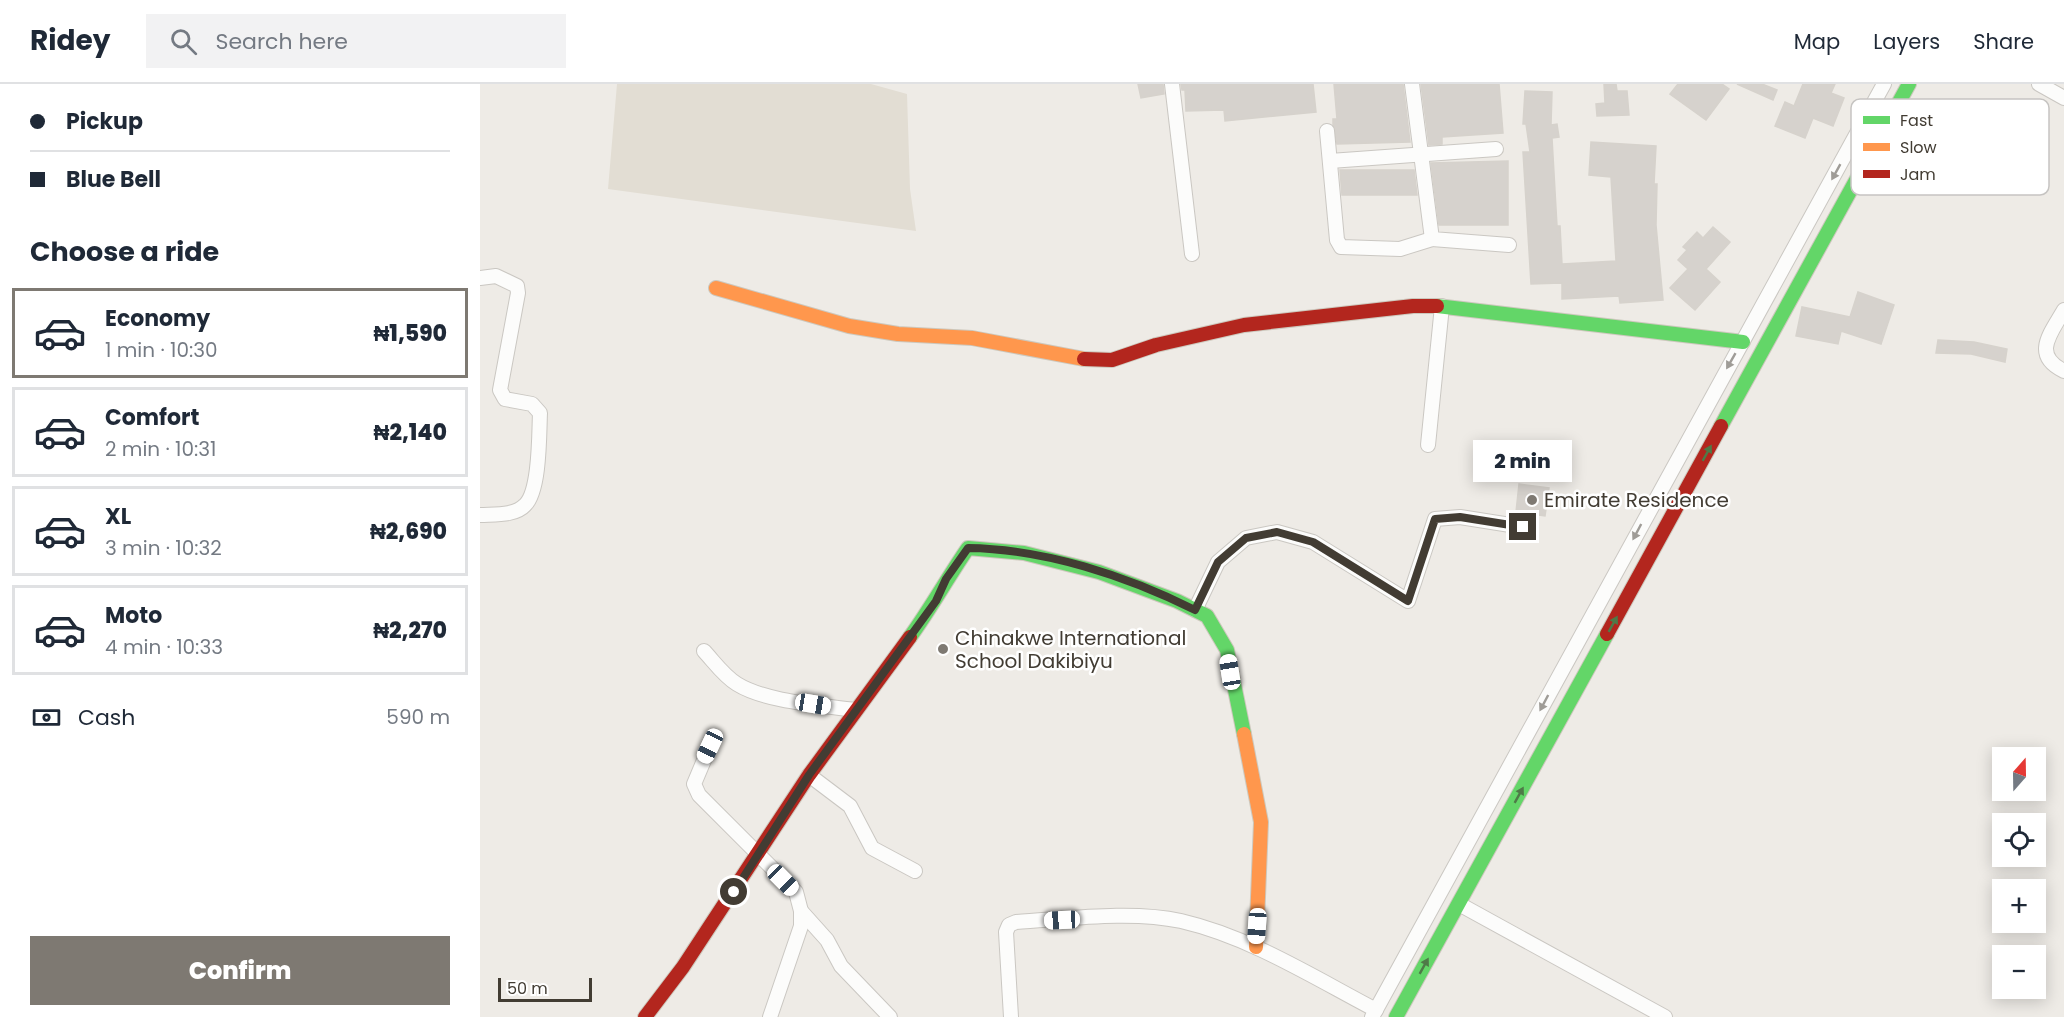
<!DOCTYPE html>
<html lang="en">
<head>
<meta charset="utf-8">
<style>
  :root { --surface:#fff; --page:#f2f2f3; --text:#1f2937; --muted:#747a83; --line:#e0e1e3; --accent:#7e7972 }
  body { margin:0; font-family:Poppins,sans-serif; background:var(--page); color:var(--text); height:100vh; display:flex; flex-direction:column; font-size:22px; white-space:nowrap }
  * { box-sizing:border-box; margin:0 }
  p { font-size:20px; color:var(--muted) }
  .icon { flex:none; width:33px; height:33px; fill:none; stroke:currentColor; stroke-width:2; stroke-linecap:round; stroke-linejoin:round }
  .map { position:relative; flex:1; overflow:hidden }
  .side { display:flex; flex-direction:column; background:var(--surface); width:480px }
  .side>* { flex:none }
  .top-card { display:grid; align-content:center; height:132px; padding:0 30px; background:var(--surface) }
  .needle { width:39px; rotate:20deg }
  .controls { position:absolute; left:1512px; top:663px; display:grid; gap:12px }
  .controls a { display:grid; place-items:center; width:54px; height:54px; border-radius:0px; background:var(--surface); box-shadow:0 3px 15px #0003; font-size:30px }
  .scale { position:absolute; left:18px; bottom:15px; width:94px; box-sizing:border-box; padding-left:6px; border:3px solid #423c33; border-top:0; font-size:16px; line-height:21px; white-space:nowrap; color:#423c33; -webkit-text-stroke:4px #fff; paint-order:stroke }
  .end { position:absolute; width:27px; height:27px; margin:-14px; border:8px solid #423c33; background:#fff; box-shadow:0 0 0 3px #fff }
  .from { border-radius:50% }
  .bubble { position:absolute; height:42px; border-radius:0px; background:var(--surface); box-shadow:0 3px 15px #0003; font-size:20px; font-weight:800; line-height:42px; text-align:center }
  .car { position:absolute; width:18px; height:36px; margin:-18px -9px; border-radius:8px; box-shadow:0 0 4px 2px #0007; background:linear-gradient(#fff 24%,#345 0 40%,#fff 0 76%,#345 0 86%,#fff 0) }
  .top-card b { display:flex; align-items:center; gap:21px; height:57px; font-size:22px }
  .top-card b+b { border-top:2px solid var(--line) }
  .top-card i { width:15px; height:15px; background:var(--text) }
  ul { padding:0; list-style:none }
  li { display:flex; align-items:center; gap:18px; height:90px; margin:0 12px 9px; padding:0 18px; border:3px solid var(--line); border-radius:0px }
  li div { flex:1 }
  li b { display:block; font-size:22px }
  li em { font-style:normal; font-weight:800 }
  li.on { border-color:var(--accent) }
  li>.icon { width:54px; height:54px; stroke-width:1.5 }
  h2 { padding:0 30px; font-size:27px; line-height:72px }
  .pay { display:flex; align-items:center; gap:15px; height:66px; padding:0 30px; font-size:22px }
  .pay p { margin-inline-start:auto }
  .button { display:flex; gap:12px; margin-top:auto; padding:12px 30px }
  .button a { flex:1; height:69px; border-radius:0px; background:var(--accent); color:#fff; font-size:24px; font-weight:800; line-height:69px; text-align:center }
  header { display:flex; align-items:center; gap:36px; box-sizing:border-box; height:84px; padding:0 30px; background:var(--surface); border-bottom:2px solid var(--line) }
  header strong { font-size:28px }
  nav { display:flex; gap:33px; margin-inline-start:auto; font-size:21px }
  .search { width:420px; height:54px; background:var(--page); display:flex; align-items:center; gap:15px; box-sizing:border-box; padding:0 21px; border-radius:0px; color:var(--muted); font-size:22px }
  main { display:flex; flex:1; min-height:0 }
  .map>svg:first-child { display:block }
</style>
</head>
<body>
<header>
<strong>Ridey</strong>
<div class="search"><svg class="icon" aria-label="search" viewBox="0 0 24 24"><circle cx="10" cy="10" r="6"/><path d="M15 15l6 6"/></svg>Search here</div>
<nav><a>Map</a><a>Layers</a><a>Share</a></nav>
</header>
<main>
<section class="side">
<div class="top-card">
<b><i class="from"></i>Pickup</b>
<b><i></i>Blue Bell</b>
</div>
<h2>Choose a ride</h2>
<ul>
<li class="on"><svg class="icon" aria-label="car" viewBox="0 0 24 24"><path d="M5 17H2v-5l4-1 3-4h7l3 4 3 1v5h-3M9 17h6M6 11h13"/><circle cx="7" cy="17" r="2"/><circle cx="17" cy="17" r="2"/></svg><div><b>Economy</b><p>1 min · 10:30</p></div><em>₦1,590</em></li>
<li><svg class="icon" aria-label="car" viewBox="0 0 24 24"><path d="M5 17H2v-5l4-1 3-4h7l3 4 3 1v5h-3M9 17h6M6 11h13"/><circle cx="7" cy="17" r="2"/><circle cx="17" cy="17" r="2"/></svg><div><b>Comfort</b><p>2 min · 10:31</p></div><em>₦2,140</em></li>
<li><svg class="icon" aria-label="car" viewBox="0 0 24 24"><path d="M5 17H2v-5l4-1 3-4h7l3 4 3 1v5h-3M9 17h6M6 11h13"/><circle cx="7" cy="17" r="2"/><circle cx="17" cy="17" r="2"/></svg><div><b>XL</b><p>3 min · 10:32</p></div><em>₦2,690</em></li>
<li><svg class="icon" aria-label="car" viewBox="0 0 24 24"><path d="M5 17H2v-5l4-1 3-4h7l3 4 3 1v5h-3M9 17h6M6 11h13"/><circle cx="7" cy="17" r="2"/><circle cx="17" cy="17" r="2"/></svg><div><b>Moto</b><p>4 min · 10:33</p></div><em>₦2,270</em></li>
</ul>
<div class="pay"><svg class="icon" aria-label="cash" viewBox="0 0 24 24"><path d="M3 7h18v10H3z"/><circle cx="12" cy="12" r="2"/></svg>Cash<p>590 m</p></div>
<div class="button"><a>Confirm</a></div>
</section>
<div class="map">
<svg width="1584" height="933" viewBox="0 0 1584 933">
  <rect width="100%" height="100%" fill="#eeebe6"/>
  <polygon fill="#e2ddd3" points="137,0 391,0 427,10 430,105 436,147 128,105"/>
  <g fill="#d6d2cd" stroke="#d6d2cc" stroke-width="1.5">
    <polygon points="658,0 683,0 684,10 661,14"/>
    <polygon points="701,0 833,0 836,28 745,37 744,26 706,27 705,6 702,6"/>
    <polygon points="854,0 923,0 930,58 857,60 853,40 853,35 857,35"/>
    <polygon points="941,0 1019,0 1023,49 962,53 962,60 949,61"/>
    <polygon points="1124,0 1136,0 1137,7 1147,7 1149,31 1117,32 1116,20 1125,19"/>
    <polygon points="1198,0 1242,0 1249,5 1226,36 1190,10"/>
    <polygon points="1257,0 1282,0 1297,6 1293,16"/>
    <polygon points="1323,0 1355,0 1351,9 1364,14 1353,42 1333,34 1325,54 1295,42 1305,18 1314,22"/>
    <polygon points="1045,7 1072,8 1071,41 1077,40 1079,53 1072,54 1077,142 1080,142 1082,180 1136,177 1131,93 1109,91 1111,58 1176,62 1174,100 1177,100 1176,141 1183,216 1140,219 1139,212 1082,215 1082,199 1051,200 1043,68 1050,68 1046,40 1043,40"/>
    <polygon points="1028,77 1028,141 959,141 951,79"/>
    <polygon points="860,86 934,86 937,111 862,111"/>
    <polygon points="1233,143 1250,158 1226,185 1240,198 1215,226 1190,204 1208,185 1198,176 1207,166 1203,163 1217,148 1223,154"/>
    <polygon points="1378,208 1414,221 1401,260 1361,247 1358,260 1316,252 1322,223 1370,233"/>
    <polygon points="1458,256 1494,258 1527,265 1525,278 1491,270 1456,269"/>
    <polygon points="1039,400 1069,404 1065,432 1036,428"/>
  </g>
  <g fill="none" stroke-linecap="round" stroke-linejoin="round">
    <defs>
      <g id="street">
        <polyline points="692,0 712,170"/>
        <polyline points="932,0 952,155 1029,161"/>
        <polyline points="1559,0 1584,14"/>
        <polyline points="847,47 857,156 861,163 920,165 952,155"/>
        <polyline points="850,77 1016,65"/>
        <path d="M 0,194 L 16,192 L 37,202 L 38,209 L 20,306 L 25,315 L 52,320 L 60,329 C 59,350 60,407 45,421 C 35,432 14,430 0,431"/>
        <path d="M 1584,226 C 1571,249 1551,271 1584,287"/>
        <polyline points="948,361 962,222"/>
        <polyline points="715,526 738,478 766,454 797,448 833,458 928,517 955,435 980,433 1043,443"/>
        <path d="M 224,567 C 235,579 244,592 257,600 C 286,618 341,621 375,626"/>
        <polyline points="230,662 214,700 219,711 316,808 321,827 321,842 290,933"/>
        <polyline points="329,691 370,722 392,764 435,787"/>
        <polyline points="979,820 1185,933"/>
        <polyline points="321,827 347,856 361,882 410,933"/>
        <path d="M 531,933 L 526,848 L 529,841 L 536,838 C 587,835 651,826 701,837 C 770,853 833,893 896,926"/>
        <polyline points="892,933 1404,0"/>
      </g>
      <g id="fast">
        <polyline points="957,222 1263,258"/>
        <polyline points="1241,342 1429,0"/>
        <path d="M 430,553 C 451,524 468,493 488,464 L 544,469 L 619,488 L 697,517 L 727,532 L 747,566 L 764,650"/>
        <polyline points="916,933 1127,550"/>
      </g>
      <g id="slow">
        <polyline points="236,204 369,242 418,250 492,254 604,275"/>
        <polyline points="764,650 781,738 776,863"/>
      </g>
      <g id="jam">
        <polyline points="604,275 632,276 676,261 764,241 933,222 957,222"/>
        <polyline points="1127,550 1241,342"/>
        <polyline points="165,933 203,883 329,691 430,553"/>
      </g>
    </defs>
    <use href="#street" stroke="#cac7c2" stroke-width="16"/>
    <use href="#fast" stroke="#cdc8bd" stroke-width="16"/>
    <use href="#slow" stroke="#cdc8bd" stroke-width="16"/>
    <use href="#jam" stroke="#cdc8bd" stroke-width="16"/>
    <use href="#street" stroke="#fcfcfb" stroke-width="14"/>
    <use href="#fast" stroke="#63d668" stroke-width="14"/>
    <use href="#slow" stroke="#ff974d" stroke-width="14"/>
    <use href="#jam" stroke="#b3261e" stroke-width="14"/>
  </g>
  <defs><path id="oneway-solid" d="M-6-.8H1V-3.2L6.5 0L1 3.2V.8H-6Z" transform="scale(1.5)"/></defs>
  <g fill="#9f9c97">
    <use href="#oneway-solid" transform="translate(1356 88) rotate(119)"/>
    <use href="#oneway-solid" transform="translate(1251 277) rotate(120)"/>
    <use href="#oneway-solid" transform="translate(1157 448) rotate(118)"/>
    <use href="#oneway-solid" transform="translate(1064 619) rotate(118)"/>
  </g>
  <g fill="#4f7a48">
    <use href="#oneway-solid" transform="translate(1227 369) rotate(-61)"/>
    <use href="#oneway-solid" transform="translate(1133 540) rotate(-61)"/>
    <use href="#oneway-solid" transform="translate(1039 711) rotate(-61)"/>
    <use href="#oneway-solid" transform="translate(944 882) rotate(-61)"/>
  </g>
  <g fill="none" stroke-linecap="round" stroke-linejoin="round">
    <path stroke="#423c33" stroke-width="8" d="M 254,808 L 329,691 L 456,517 L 466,495 L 488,464 C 565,465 647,492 715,526 L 738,478 L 766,454 L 797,448 L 833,458 L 928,517 L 955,435 L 980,433 L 1043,443"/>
  </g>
  <g fill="#7e7972" stroke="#fff" stroke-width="2">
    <circle cx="1052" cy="416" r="6"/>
    <circle cx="463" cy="565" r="6"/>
  </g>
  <g text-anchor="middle" stroke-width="5" stroke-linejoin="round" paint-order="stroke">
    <g font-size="20" fill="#423c33" stroke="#fff" text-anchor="start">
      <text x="1064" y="423">Emirate Residence</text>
      <text x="475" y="561">Chinakwe International<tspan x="475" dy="23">School Dakibiyu</tspan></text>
    </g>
  </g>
  <rect x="1371" y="15" width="198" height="96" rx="9" fill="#fff" stroke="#c6c4c2" stroke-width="1.5"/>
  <rect x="1383" y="32" width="27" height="8" fill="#63d668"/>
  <rect x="1383" y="59" width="27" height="8" fill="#ff974d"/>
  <rect x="1383" y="86" width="27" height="8" fill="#b3261e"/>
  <g font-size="16" fill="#423c33">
    <text x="1420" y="42">Fast</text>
    <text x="1420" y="69">Slow</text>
    <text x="1420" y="96">Jam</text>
  </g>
</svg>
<div class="controls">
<a><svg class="needle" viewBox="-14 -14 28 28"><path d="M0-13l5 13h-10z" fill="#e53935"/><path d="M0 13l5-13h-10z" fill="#747a83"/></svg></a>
<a><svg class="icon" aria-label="locate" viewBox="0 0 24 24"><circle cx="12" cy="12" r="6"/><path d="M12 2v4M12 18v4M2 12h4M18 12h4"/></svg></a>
<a>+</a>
<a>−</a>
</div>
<div class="scale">50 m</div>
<i class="end from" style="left:254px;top:808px"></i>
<i class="end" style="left:1043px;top:443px"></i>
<div class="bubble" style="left:993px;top:356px;width:99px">2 min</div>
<i class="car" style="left:750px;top:588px;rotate:351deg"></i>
<i class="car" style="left:333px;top:620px;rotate:99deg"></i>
<i class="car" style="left:230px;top:662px;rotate:205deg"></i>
<i class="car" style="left:303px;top:796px;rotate:135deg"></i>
<i class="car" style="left:582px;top:836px;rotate:267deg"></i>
<i class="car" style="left:777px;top:842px;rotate:184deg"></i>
</div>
</main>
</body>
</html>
